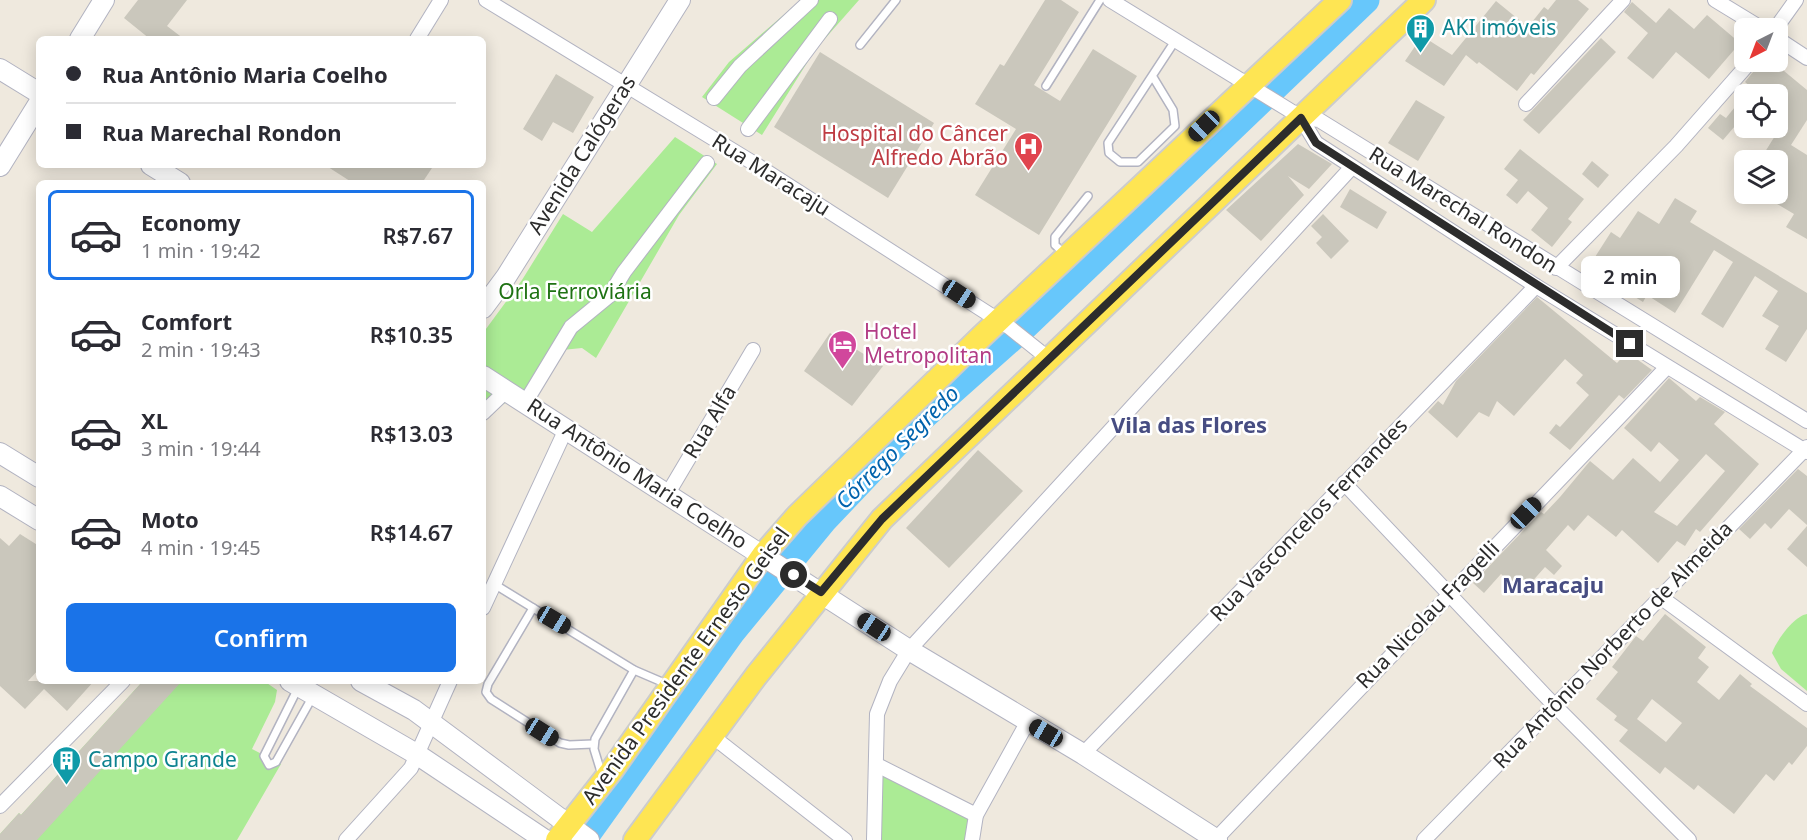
<!DOCTYPE html>
<html lang="en">
<head>
<meta charset="utf-8">
<style>
  :root { --surface:#fff; --page:#f7f7f7; --text:#2b2b33; --muted:#7c7c81; --line:#e1e1e2; --accent:#1a73e8 }
  body { margin:0; font-family:"Noto Sans",sans-serif; background:var(--page); color:var(--text); height:100vh; display:flex; flex-direction:column; font-size:22px; white-space:nowrap }
  * { box-sizing:border-box; margin:0 }
  p { font-size:20px; color:var(--muted) }
  .icon { flex:none; width:33px; height:33px; fill:none; stroke:currentColor; stroke-width:2; stroke-linecap:round; stroke-linejoin:round }
  .map { position:relative; flex:1; overflow:hidden }
  .drawer { position:absolute; left:36px; top:180px; width:450px; height:504px; display:flex; flex-direction:column; background:var(--surface); border-radius:9px; box-shadow:0 3px 15px #0003 }
  .drawer>* { flex:none }
  .hud { position:absolute; left:36px; top:36px; width:450px; height:132px; border-radius:9px; box-shadow:0 3px 15px #0003; display:grid; align-content:center; height:132px; padding:0 30px; background:var(--surface) }
  .needle { width:39px; rotate:222deg }
  .fabs { position:absolute; left:1734px; top:18px; display:grid; gap:12px }
  .fabs a { display:grid; place-items:center; width:54px; height:54px; border-radius:9px; background:var(--surface); box-shadow:0 3px 15px #0003; font-size:30px }
  .end { position:absolute; width:27px; height:27px; margin:-14px; border:8px solid #2c2c2c; background:#fff; box-shadow:0 0 0 3px #fff }
  .from { border-radius:50% }
  .bubble { position:absolute; height:42px; border-radius:9px; background:var(--surface); box-shadow:0 3px 15px #0003; font-size:20px; font-weight:600; line-height:42px; text-align:center }
  .car { position:absolute; width:18px; height:36px; margin:-18px -9px; border-radius:8px; box-shadow:0 0 4px 2px #0007; background:linear-gradient(#222 24%,#8ab4d8 0 40%,#222 0 76%,#8ab4d8 0 86%,#222 0) }
  .hud b { display:flex; align-items:center; gap:21px; height:57px; font-size:22px }
  .hud b+b { border-top:2px solid var(--line) }
  .hud i { width:15px; height:15px; background:var(--text) }
  ul { padding:10px 0 0; list-style:none }
  li { display:flex; align-items:center; gap:18px; height:90px; margin:0 12px 9px; padding:0 18px; border:3px solid transparent; border-radius:9px }
  li div { flex:1 }
  li b { display:block; font-size:22px }
  li em { font-style:normal; font-weight:600 }
  li.on { border-color:var(--accent) }
  li>.icon { width:54px; height:54px; stroke-width:1.5 }
  .action { display:flex; gap:12px; margin-top:auto; padding:12px 30px }
  .action a { flex:1; height:69px; border-radius:9px; background:var(--accent); color:#fff; font-size:24px; font-weight:600; line-height:69px; text-align:center }
  .map>svg:first-child { display:block }
</style>
</head>
<body>
<div class="map">
<svg width="1807" height="840" viewBox="0 0 1807 840">
  <rect width="100%" height="100%" fill="#efe9de"/>
  <g fill="#abeb95">
    <polygon points="801,0 859,0 815,50 762,135 702,97 729,62"/>
    <polygon points="675,137 717,164 679,215 596,358 582,348 562,350 542,382 488,413 483,419 483,333 522,280 563,214 592,232"/>
    <path d="M 1807,614 L 1807,691 L 1781,669 L 1772,653 C 1776,641 1794,616 1807,614 Z"/>
    <polygon points="143,681 264,681 277,690 275,702 252,749 281,764 237,840 0,840 0,834 19,813 21,815"/>
    <polygon points="877,765 976,815 972,840 874,840"/>
  </g>
  <g fill="none" stroke-linecap="round" stroke-linejoin="round">
    <polyline stroke="#67c7fb" stroke-width="27" points="583,840 732,632 824,520 914,425 1022,329 1366,0"/>
  </g>
  <g fill="#cac7bc" fill-rule="evenodd">
    <polygon points="138,0 187,0 167,26 184,39 150,39 124,18"/>
    <polygon points="1045,0 1061,0 1079,12 1034,85 1060,101 1093,49 1137,76 1039,235 975,195 1016,129 975,104 1000,64 1004,66"/>
    <polygon points="1556,0 1578,0 1589,9 1534,75 1531,73 1517,91 1479,62 1477,64 1466,55 1444,86 1405,61 1422,36 1452,55 1496,1 1528,27 1544,7 1548,10"/>
    <polygon points="1632,2 1656,23 1669,8 1694,29 1707,15 1740,43 1709,79 1676,52 1653,79 1627,58 1648,33 1624,12"/>
    <polygon points="1601,38 1616,52 1539,134 1523,120"/>
    <polygon points="820,52 934,123 888,198 774,127"/>
    <polygon points="1761,62 1773,62 1807,90 1807,120 1791,145 1807,155 1807,239 1786,227 1794,214 1760,194 1778,194 1778,160 1760,160 1778,131 1778,94 1746,94 1752,88 1745,82"/>
    <polygon points="556,74 594,97 573,133 553,122 542,141 523,129"/>
    <polygon points="1744,96 1744,134 1735,126 1723,140 1708,128 1720,114 1726,118"/>
    <polygon points="1416,100 1445,117 1418,161 1388,143"/>
    <polygon points="1298,144 1332,164 1309,189 1288,176 1304,195 1261,241 1226,210"/>
    <polygon points="1520,149 1584,199 1568,219 1572,222 1552,247 1531,230 1548,208 1528,191 1517,204 1506,195 1518,180 1504,169"/>
    <polygon points="1592,161 1609,175 1598,188 1582,174"/>
    <polygon points="325,165 434,165 422,183 353,183"/>
    <polygon points="1350,189 1387,212 1377,229 1340,207"/>
    <polygon points="1675,198 1697,211 1690,222 1807,293 1807,329 1786,362 1765,349 1779,326 1762,316 1778,291 1755,276 1723,328 1701,314 1733,262 1714,250 1675,313 1647,295 1643,302 1588,268 1611,232 1620,238 1638,211 1659,224"/>
    <polygon points="1323,214 1349,241 1331,259 1316,243 1322,237 1311,226"/>
    <polygon points="1537,297 1617,363 1627,352 1652,370 1624,399 1619,395 1570,450 1549,433 1556,424 1560,427 1589,395 1576,383 1583,375 1565,359 1514,416 1497,401 1489,417 1479,412 1457,438 1428,412 1438,401 1443,405 1456,381"/>
    <polygon points="830,333 883,366 852,406 804,371"/>
    <path d="M 1669,378 L 1696,401 L 1700,397 L 1725,412 L 1714,424 L 1759,464 L 1700,532 L 1696,529 L 1685,546 L 1677,541 L 1658,563 L 1622,530 L 1616,537 L 1588,515 L 1574,531 L 1568,525 L 1546,550 L 1562,566 L 1554,575 L 1545,567 L 1522,593 L 1501,574 L 1484,593 L 1473,583 L 1541,512 L 1544,514 L 1560,497 L 1590,461 L 1613,480 L 1633,458 L 1660,482 L 1679,460 L 1659,442 L 1651,452 L 1624,428 ZM 1706,454 L 1725,471 L 1677,526 L 1654,512 Z"/>
    <polygon points="978,450 1023,491 949,568 906,528"/>
    <polygon points="1798,469 1807,476 1807,525 1789,509 1771,529 1765,523 1750,539 1739,529"/>
    <polygon points="1807,526 1807,567 1787,549"/>
    <polygon points="20,534 39,546 39,669 28,681 94,681 67,711 44,689 25,709 0,686 0,538 9,546"/>
    <path d="M 1665,614 L 1706,647 L 1698,658 L 1709,667 L 1697,682 L 1719,700 L 1740,674 L 1752,684 L 1750,686 L 1807,728 L 1807,746 L 1792,765 L 1789,762 L 1774,781 L 1766,774 L 1734,814 L 1698,785 L 1694,790 L 1665,767 L 1660,774 L 1619,741 L 1628,730 L 1614,720 L 1617,716 L 1596,699 L 1618,672 L 1612,667 L 1636,636 L 1643,641 ZM 1652,699 L 1682,723 L 1666,742 L 1637,719 Z"/>
    <polygon points="143,681 182,681 37,840 0,840 0,834 19,813 21,815"/>
  </g>
  <g fill="none" stroke-linecap="round" stroke-linejoin="round">
    <defs>
      <g id="lane">
        <polyline points="860,45 896,0"/>
        <polyline points="1153,77 1173,110 1175,126 1138,162 1120,162 1109,153 1108,143 1175,41"/>
        <polyline points="1046,86 1100,0"/>
        <polyline points="1066,255 1055,245 1055,237 1088,196"/>
        <polyline points="494,584 634,670 669,685"/>
        <polyline points="533,608 488,684 486,692 491,699 560,743 569,745 593,744"/>
        <polyline points="298,688 264,756 269,765 276,762 313,696"/>
        <polyline points="602,775 594,749 595,739 634,670"/>
      </g>
      <g id="street">
        <polyline points="486,0 755,164 1009,327 1049,359"/>
        <polyline points="1110,0 1294,113 1301,118 1316,143 1536,286 1807,452"/>
        <polyline points="1715,0 1761,28"/>
        <polyline points="1776,28 1796,0"/>
        <polyline points="417,39 441,0"/>
        <polyline points="1778,39 1807,58"/>
        <polyline points="714,98 740,66 811,0"/>
        <polyline points="1526,104 1623,0"/>
        <polyline points="1301,118 1319,120 1807,421"/>
        <polyline points="748,129 830,19"/>
        <polyline points="1556,268 1676,146 1750,62"/>
        <polyline points="525,403 571,327 610,295 624,272 707,163"/>
        <polyline points="483,413 506,391"/>
        <polyline points="1344,483 1554,705 1689,840"/>
        <polyline points="667,495 753,350"/>
        <polyline points="1659,596 1807,704"/>
        <polyline points="483,608 566,429"/>
        <polyline points="712,736 845,840"/>
        <polyline points="1083,754 1536,286"/>
        <polyline points="877,765 976,815"/>
        <polyline points="0,806 123,681"/>
        <polyline points="1216,839 1667,367"/>
        <polyline points="346,840 411,768 450,681"/>
        <polyline points="874,840 877,714 890,681 909,650 1352,167"/>
        <polyline points="972,840 976,815 1027,723"/>
        <polyline points="1424,840 1807,447"/>
      </g>
      <g id="secondary">
        <polyline points="80,39 104,0"/>
        <polyline points="0,69 39,93"/>
        <polyline points="151,165 180,183"/>
        <polyline points="0,166 39,103"/>
        <polyline points="483,308 506,277 680,0"/>
        <polyline points="483,376 909,650 1083,754 1217,840"/>
        <polyline points="0,453 39,477"/>
        <polyline points="0,496 39,520"/>
        <polyline points="290,681 418,755 545,840"/>
        <polyline points="361,681 414,710 589,840"/>
      </g>
      <g id="primary">
        <polyline points="557,840 612,770 763,555 797,516 981,337 1340,0"/>
        <polyline points="635,840 756,676 882,519 1424,0"/>
      </g>
    </defs>
    <use href="#lane" stroke="#b2b3c1" stroke-width="10"/>
    <use href="#street" stroke="#b2b3c1" stroke-width="16"/>
    <use href="#secondary" stroke="#b2b3c1" stroke-width="22"/>
    <use href="#primary" stroke="#ccc" stroke-width="26"/>
    <use href="#lane" stroke="#fff" stroke-width="7"/>
    <use href="#street" stroke="#fff" stroke-width="14"/>
    <use href="#secondary" stroke="#fff" stroke-width="20"/>
    <use href="#primary" stroke="#fee553" stroke-width="22"/>
  </g>
  <g fill="none" stroke-linecap="round" stroke-linejoin="round">
    <polyline stroke="#2c2c2c" stroke-width="8" points="794,575 821,592 882,519 1301,118 1316,143 1630,344"/>
  </g>
  <defs>
    <symbol id="building-pin" viewBox="-11 -11 22 30"><path d="M0 17L-7.5 6A9.5 9.5 0 1 1 7.5 6Z" fill="#0f9aa8" stroke="#fff"/><path d="M-4-6H4V6H1V3H-1V6H-4ZM-2.5-4.3h1.7v1.8h-1.7ZM.8-4.3h1.7v1.8H.8ZM-2.5-1h1.7V.8h-1.7ZM.8-1h1.7V.8H.8Z" fill="#fff"/></symbol>
    <symbol id="hospital-pin" viewBox="-11 -11 22 30"><path d="M0 17L-7.5 6A9.5 9.5 0 1 1 7.5 6Z" fill="#e0444e" stroke="#fff"/><path d="M-5-5h3v3.5h4V-5h3V5h-3V1.5h-4V5h-3Z" fill="#fff"/></symbol>
    <symbol id="hotel-pin" viewBox="-11 -11 22 30"><path d="M0 17L-7.5 6A9.5 9.5 0 1 1 7.5 6Z" fill="#d1479c" stroke="#fff"/><path d="M-6-4.5h1.5V1H6V5H4.5V3h-9V5H-6ZM-4 0a1.8 1.8 0 1 1 3.6 0ZM.5 0V-2.5h3Q6-2.5 6 0Z" fill="#fff"/></symbol>
  </defs>
  <g fill-rule="evenodd">
    <use href="#building-pin" x="1404" y="12" width="33" height="45"/>
    <use href="#hospital-pin" x="1012" y="130" width="33" height="45"/>
    <use href="#hotel-pin" x="826" y="328" width="33" height="45"/>
    <use href="#building-pin" x="50" y="744" width="33" height="45"/>
  </g>
  <g text-anchor="middle" stroke-width="5" stroke-linejoin="round" paint-order="stroke">
    <g font-size="21" fill="#0d838f" stroke="#fff" text-anchor="start">
      <text x="1442" y="35">AKI imóveis</text>
      <text x="88" y="767">Campo Grande</text>
    </g>
    <g font-size="21" fill="#be3a42" stroke="#fff" text-anchor="end">
      <text x="1008" y="141">Hospital do Câncer<tspan x="1008" dy="24">Alfredo Abrão</tspan></text>
    </g>
    <g font-size="21" fill="#2c2c2c" stroke="#fff">
      <text transform="translate(582 155) rotate(-58)" y="7">Avenida Calógeras</text>
      <text transform="translate(771 175) rotate(32)" y="7">Rua Maracaju</text>
      <text transform="translate(1463 210) rotate(32)" y="7">Rua Marechal Rondon</text>
      <text transform="translate(710 422) rotate(-59)" y="7">Rua Alfa</text>
      <text transform="translate(637 474) rotate(33)" y="7">Rua Antônio Maria Coelho</text>
      <text transform="translate(1309 520) rotate(-46)" y="7">Rua Vasconcelos Fernandes</text>
      <text transform="translate(1428 615) rotate(-46)" y="7">Rua Nicolau Fragelli</text>
      <text transform="translate(1613 645) rotate(-46)" y="7">Rua Antônio Norberto de Almeida</text>
      <text transform="translate(686 666) rotate(-54)" y="7">Avenida Presidente Ernesto Geisel</text>
    </g>
    <g font-size="21" fill="#1f7213" stroke="#fff">
      <text x="575" y="299">Orla Ferroviária</text>
    </g>
    <g font-size="21" fill="#b23c85" stroke="#fff" text-anchor="start">
      <text x="864" y="339">Hotel<tspan x="864" dy="24">Metropolitan</tspan></text>
    </g>
    <g font-size="22" font-weight="bold" fill="#474d82" stroke="#fff">
      <text x="1189" y="433">Vila das Flores</text>
      <text x="1553" y="593">Maracaju</text>
    </g>
    <g font-size="22" font-style="italic" fill="#0063ad" stroke="#fff">
      <text transform="translate(897 447) rotate(-45)" y="8">Córrego Segredo</text>
    </g>
  </g>
</svg>
<div class="fabs">
<a><svg class="needle" viewBox="-14 -14 28 28"><path d="M0-13l5 13h-10z" fill="#e53935"/><path d="M0 13l5-13h-10z" fill="#7c7c81"/></svg></a>
<a><svg class="icon" aria-label="locate" viewBox="0 0 24 24"><circle cx="12" cy="12" r="6"/><path d="M12 2v4M12 18v4M2 12h4M18 12h4"/></svg></a>
<a><svg class="icon" aria-label="layers" viewBox="0 0 24 24"><path d="M12 4l9 5-9 5-9-5zM3 14l9 5 9-5"/></svg></a>
</div>
<i class="end from" style="left:794px;top:575px"></i>
<i class="end" style="left:1630px;top:344px"></i>
<div class="bubble" style="left:1581px;top:256px;width:99px">2 min</div>
<i class="car" style="left:1204px;top:126px;rotate:226deg"></i>
<i class="car" style="left:959px;top:294px;rotate:123deg"></i>
<i class="car" style="left:1526px;top:513px;rotate:44deg"></i>
<i class="car" style="left:554px;top:620px;rotate:121deg"></i>
<i class="car" style="left:874px;top:627px;rotate:303deg"></i>
<i class="car" style="left:542px;top:732px;rotate:122deg"></i>
<i class="car" style="left:1046px;top:733px;rotate:300deg"></i>
<div class="hud">
<b><i class="from"></i>Rua Antônio Maria Coelho</b>
<b><i></i>Rua Marechal Rondon</b>
</div>
<section class="drawer">
<ul>
<li class="on"><svg class="icon" aria-label="car" viewBox="0 0 24 24"><path d="M5 17H2v-5l4-1 3-4h7l3 4 3 1v5h-3M9 17h6M6 11h13"/><circle cx="7" cy="17" r="2"/><circle cx="17" cy="17" r="2"/></svg><div><b>Economy</b><p>1 min · 19:42</p></div><em>R$7.67</em></li>
<li><svg class="icon" aria-label="car" viewBox="0 0 24 24"><path d="M5 17H2v-5l4-1 3-4h7l3 4 3 1v5h-3M9 17h6M6 11h13"/><circle cx="7" cy="17" r="2"/><circle cx="17" cy="17" r="2"/></svg><div><b>Comfort</b><p>2 min · 19:43</p></div><em>R$10.35</em></li>
<li><svg class="icon" aria-label="car" viewBox="0 0 24 24"><path d="M5 17H2v-5l4-1 3-4h7l3 4 3 1v5h-3M9 17h6M6 11h13"/><circle cx="7" cy="17" r="2"/><circle cx="17" cy="17" r="2"/></svg><div><b>XL</b><p>3 min · 19:44</p></div><em>R$13.03</em></li>
<li><svg class="icon" aria-label="car" viewBox="0 0 24 24"><path d="M5 17H2v-5l4-1 3-4h7l3 4 3 1v5h-3M9 17h6M6 11h13"/><circle cx="7" cy="17" r="2"/><circle cx="17" cy="17" r="2"/></svg><div><b>Moto</b><p>4 min · 19:45</p></div><em>R$14.67</em></li>
</ul>
<div class="action"><a>Confirm</a></div>
</section>
</div>
</body>
</html>
